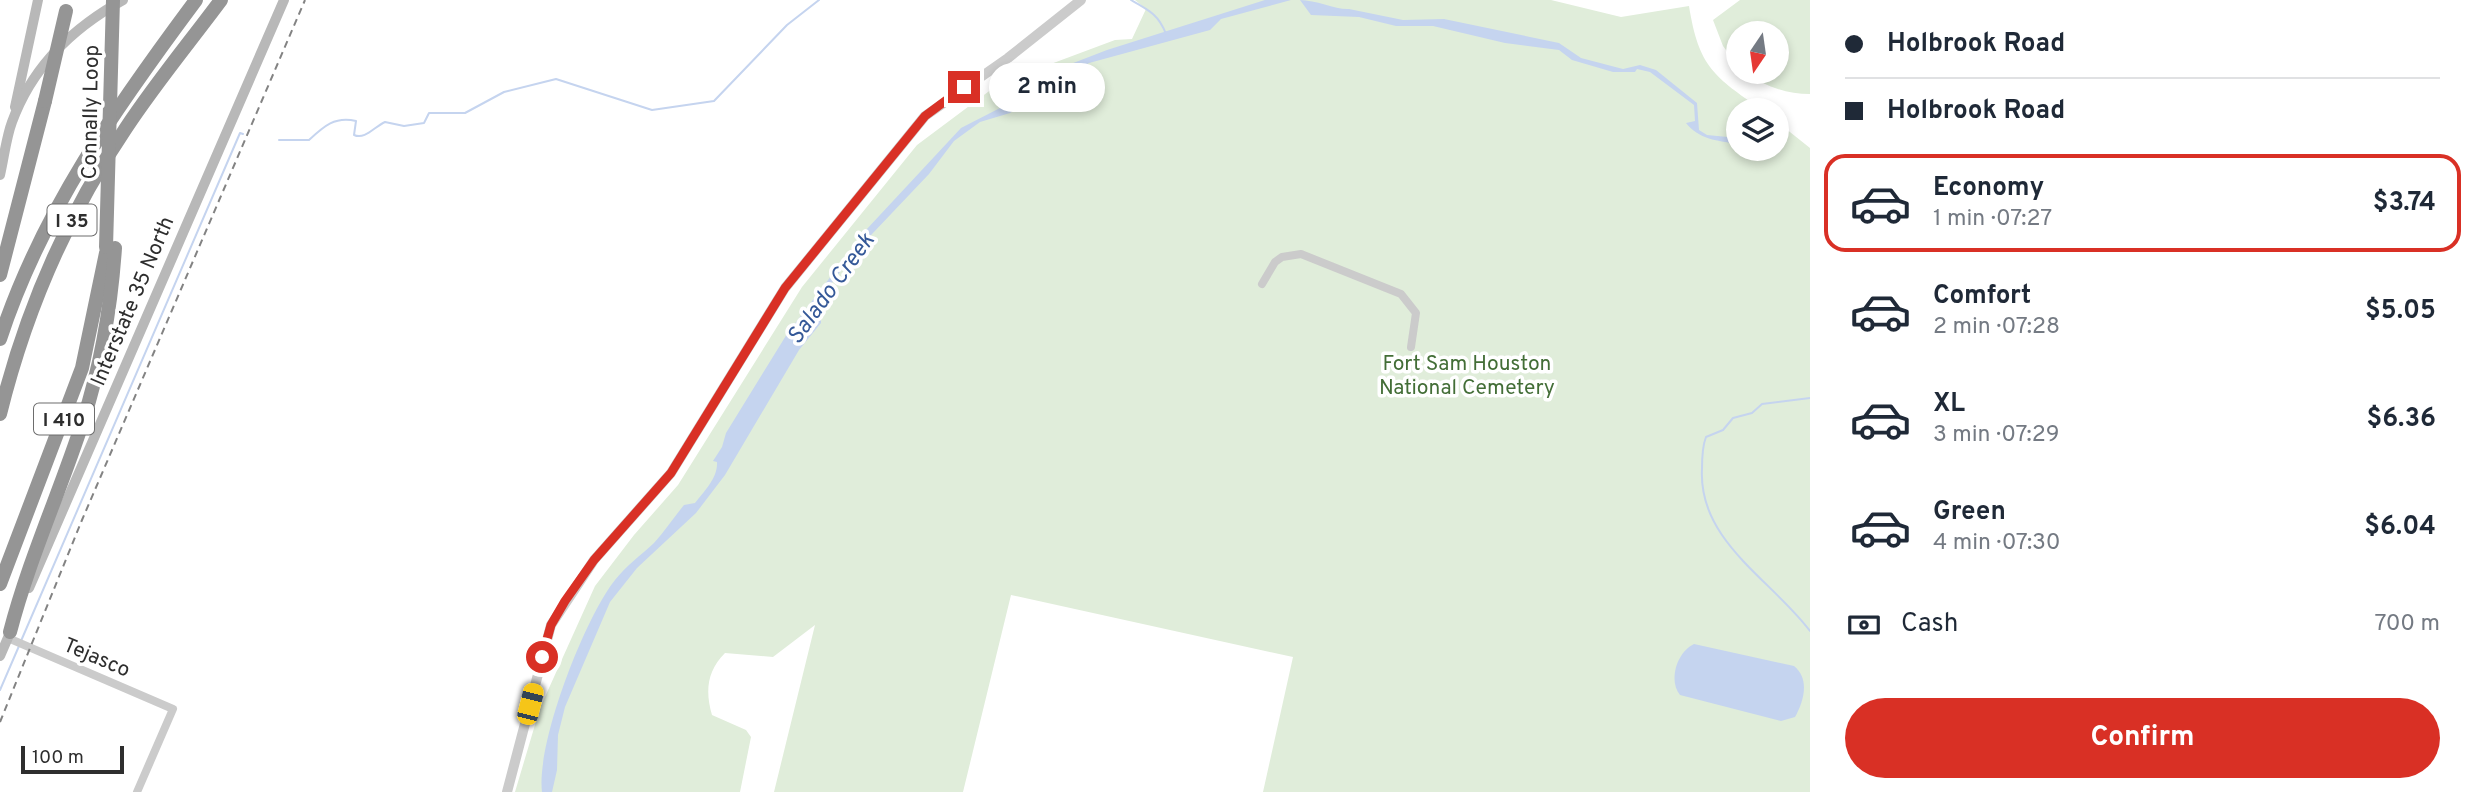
<!DOCTYPE html>
<html lang="en">
<head>
<meta charset="utf-8">
<style>
  :root { --surface:#fff; --page:#f2f2f3; --text:#1f2937; --muted:#747a83; --line:#e0e1e3; --accent:#d93025 }
  body { margin:0; font-family:Overpass,sans-serif; background:var(--page); color:var(--text); height:100vh; display:flex; flex-direction:column; font-size:26px; white-space:nowrap }
  * { box-sizing:border-box; margin:0 }
  p { font-size:23px; color:var(--muted) }
  .icon { flex:none; width:38px; height:38px; fill:none; stroke:currentColor; stroke-width:2; stroke-linecap:round; stroke-linejoin:round }
  .map { position:relative; flex:1; overflow:hidden }
  .details { display:flex; flex-direction:column; background:var(--surface); width:665px }
  .details>* { flex:none }
  .guide { display:grid; align-content:center; height:154px; padding:0 35px; background:var(--surface) }
  .needle { width:46px; rotate:193deg }
  .fabs { position:absolute; left:1726px; top:21px; display:grid; gap:14px }
  .fabs a { display:grid; place-items:center; width:63px; height:63px; border-radius:50%; background:var(--surface); box-shadow:0 4px 10px #0003; font-size:35px }
  .scale { position:absolute; left:21px; bottom:18px; width:103px; box-sizing:border-box; padding-left:7px; border:4px solid #2e2e2e; border-top:0; font-size:19px; line-height:24px; white-space:nowrap; color:#2e2e2e; -webkit-text-stroke:5px #fff; paint-order:stroke }
  .end { position:absolute; width:32px; height:32px; margin:-16px; border:9px solid #d93025; background:#fff; box-shadow:0 0 0 4px #fff }
  .from { border-radius:50% }
  .bubble { position:absolute; height:49px; border-radius:24px; background:var(--surface); box-shadow:0 4px 10px #0003; font-size:23px; font-weight:700; line-height:49px; text-align:center }
  .car { position:absolute; width:21px; height:42px; margin:-21px -10px; border-radius:9px; box-shadow:0 0 5px 2px #0007; background:linear-gradient(#f5c518 24%,#345 0 40%,#f5c518 0 76%,#345 0 86%,#f5c518 0) }
  .guide b { display:flex; align-items:center; gap:24px; height:66px; font-size:26px }
  .guide b+b { border-top:2px solid var(--line) }
  .guide i { width:18px; height:18px; background:var(--text) }
  ul { padding:0; list-style:none }
  li { display:flex; align-items:center; gap:21px; height:98px; margin:0 14px 10px; padding:0 21px; border:4px solid transparent; border-radius:21px }
  li div { flex:1 }
  li b { display:block; font-size:26px }
  li em { font-style:normal; font-weight:700 }
  li.on { border-color:var(--accent) }
  li>.icon { width:63px; height:63px; stroke-width:1.5 }
  .pay { display:flex; align-items:center; gap:18px; height:77px; padding:0 35px; font-size:26px }
  .pay p { margin-inline-start:auto }
  .button { display:flex; gap:14px; margin-top:auto; padding:14px 35px }
  .button a { flex:1; height:80px; border-radius:42px; background:var(--accent); color:#fff; font-size:28px; font-weight:700; line-height:80px; text-align:center }
  main { display:flex; flex:1; min-height:0 }
  .map>svg:first-child { display:block }
</style>
</head>
<body>
<main>
<div class="map">
<svg width="1810" height="792" viewBox="0 0 1810 792">
  <rect width="100%" height="100%" fill="#fff"/>
  <g fill="#e0edda">
    <path d="M 1135,0 L 1551,0 L 1621,17 L 1689,6 C 1699,68 1714,76 1762,110 L 1738,110 L 1738,149 L 1776,149 L 1776,121 L 1810,148 L 1810,792 L 1263,792 L 1293,657 L 1011,595 L 963,792 L 774,792 L 815,625 L 773,657 L 725,653 C 707,671 705,691 712,715 L 746,730 L 751,737 L 740,792 L 515,792 L 540,708 L 595,586 L 634,535 L 678,485 L 802,287 L 917,145 L 1000,83 L 1115,40 L 1132,39 L 1146,9 Z"/>
    <path d="M 1740,0 L 1810,0 L 1810,94 C 1786,94 1764,86 1745,72 L 1776,72 L 1776,33 L 1738,33 L 1738,66 L 1723,46 L 1713,20 Z"/>
  </g>
  <g fill="#c5d4ef">
    <path d="M 1265,0 L 1291,0 L 1221,19 L 1210,30 L 1089,63 L 1047,86 L 1010,113 L 980,122 L 954,141 L 929,174 L 854,253 L 802,323 L 821,320 L 821,323 L 799,350 L 725,475 L 696,513 L 637,568 L 610,602 L 565,707 L 558,735 L 557,770 L 552,792 L 542,792 C 536,744 584,619 615,580 C 626,566 641,555 654,543 C 665,531 674,517 684,505 L 695,503 C 704,491 718,478 717,462 L 713,461 L 722,447 L 726,433 L 787,334 L 866,230 L 961,128 L 1000,108 L 1050,72 L 1107,50 Z"/>
    <path d="M 1300,0 C 1316,0 1337,10 1349,9 L 1403,20 L 1444,19 L 1559,43 L 1581,58 L 1623,69 L 1640,65 L 1656,70 L 1697,103 L 1699,130 L 1707,135 L 1738,138 L 1738,144 C 1718,141 1698,139 1686,123 L 1695,121 L 1694,105 L 1650,72 L 1637,69 L 1635,72 L 1613,72 L 1572,60 L 1559,50 L 1505,43 L 1433,26 L 1396,26 L 1359,17 L 1311,15 Z"/>
    <path d="M 1694,644 L 1794,666 C 1810,679 1804,701 1795,717 L 1781,721 L 1680,695 C 1668,680 1677,652 1694,644 Z"/>
  </g>
  <g fill="none" stroke-linecap="round" stroke-linejoin="round">
    <g stroke="#c5d4ef" stroke-width="2">
      <path d="M 1131,0 C 1149,10 1159,15 1166,34"/>
      <path d="M 279,140 L 309,140 C 324,126 335,116 356,121 L 354,135 C 365,140 374,127 385,122 L 404,126 L 424,123 L 429,113 L 465,113 L 504,92 L 556,79 L 652,110 L 714,101 L 787,25 L 819,0"/>
      <path d="M 1810,398 L 1762,404 L 1752,413 L 1733,418 L 1723,430 L 1706,437 C 1702,447 1702,458 1702,469 C 1698,541 1772,580 1810,631"/>
      <polyline points="21,641 240,133 243,134"/>
      <polyline points="0,690 19,646"/>
    </g>
    <g stroke="#cbcbcb" stroke-width="8">
      <polyline points="1262,284 1275,262 1282,257 1301,254 1401,294 1416,313 1411,347"/>
      <polyline points="8,638 173,709 137,792"/>
    </g>
    <polyline stroke="#cbcbcb" stroke-width="10" points="507,792 551,625 594,560 671,473 785,288 925,116 1008,58 1081,0"/>
    <g stroke="#b8b8b8" stroke-width="10">
      <polyline points="15,107 38,0"/>
      <path d="M 0,175 C 4,158 6,138 12,122 C 32,67 74,27 123,0"/>
      <polyline points="29,588 284,0"/>
      <polyline points="0,656 13,626"/>
    </g>
    <g stroke="#959595" stroke-width="14">
      <polyline points="0,275 45,101"/>
      <path d="M 0,339 C 42,211 117,106 196,0"/>
      <path d="M 0,414 C 25,313 67,215 126,128 C 155,84 189,43 221,0"/>
      <polyline points="0,584 82,368 106,253"/>
      <path d="M 10,632 C 29,559 60,492 83,421 C 101,365 111,307 115,248"/>
    </g>
    <polyline stroke="#838383" stroke-width="2" stroke-dasharray="7 5" stroke-linecap="butt" points="0,722 82,520 305,0"/>
    <g stroke="#959595" stroke-width="14">
      <polyline points="45,101 66,11"/>
      <polyline points="106,247 113,0"/>
    </g>
  </g>
  <g fill="none" stroke-linecap="round" stroke-linejoin="round">
    <polyline stroke="#d93025" stroke-width="9" points="542,657 551,625 565,601 594,560 671,473 785,288 925,116 964,87"/>
  </g>
  <g text-anchor="middle" stroke-width="7" stroke-linejoin="round" paint-order="stroke">
    <g fill="#fff" stroke="#6d6d6d" stroke-width="2">
      <rect x="47.5" y="204.5" width="49" height="31" rx="5"/>
      <rect x="34" y="403.5" width="60" height="31" rx="5"/>
    </g>
    <g font-size="19" font-weight="bold" fill="#2e2e2e">
      <text x="72" y="227">I 35</text>
      <text x="64" y="426">I 410</text>
    </g>
    <g font-size="21" fill="#2e2e2e" stroke="#fff">
      <text transform="translate(90 112) rotate(-89)" y="7">Connally Loop</text>
      <text transform="translate(132 301) rotate(-67)" y="7">Interstate 35 North</text>
      <text transform="translate(97 657) rotate(23)" y="7">Tejasco</text>
    </g>
    <g font-size="21" fill="#436e37" stroke="#fff">
      <text x="1467" y="370">Fort Sam Houston<tspan x="1467" dy="24">National Cemetery</tspan></text>
    </g>
    <g font-size="23" font-style="italic" fill="#345898" stroke="#fff">
      <text transform="translate(830 288) rotate(-54)" y="8">Salado Creek</text>
    </g>
  </g>
</svg>
<div class="fabs">
<a><svg class="needle" viewBox="-14 -14 28 28"><path d="M0-13l5 13h-10z" fill="#e53935"/><path d="M0 13l5-13h-10z" fill="#747a83"/></svg></a>
<a><svg class="icon" aria-label="layers" viewBox="0 0 24 24"><path d="M12 4l9 5-9 5-9-5zM3 14l9 5 9-5"/></svg></a>
</div>
<div class="scale">100 m</div>
<i class="end from" style="left:542px;top:657px"></i>
<i class="end" style="left:964px;top:87px"></i>
<div class="bubble" style="left:989px;top:63px;width:116px">2 min</div>
<i class="car" style="left:530px;top:704px;rotate:14deg"></i>
</div>
<section class="details">
<div class="guide">
<b><i class="from"></i>Holbrook Road</b>
<b><i></i>Holbrook Road</b>
</div>
<ul>
<li class="on"><svg class="icon" aria-label="car" viewBox="0 0 24 24"><path d="M5 17H2v-5l4-1 3-4h7l3 4 3 1v5h-3M9 17h6M6 11h13"/><circle cx="7" cy="17" r="2"/><circle cx="17" cy="17" r="2"/></svg><div><b>Economy</b><p>1 min · 07:27</p></div><em>$3.74</em></li>
<li><svg class="icon" aria-label="car" viewBox="0 0 24 24"><path d="M5 17H2v-5l4-1 3-4h7l3 4 3 1v5h-3M9 17h6M6 11h13"/><circle cx="7" cy="17" r="2"/><circle cx="17" cy="17" r="2"/></svg><div><b>Comfort</b><p>2 min · 07:28</p></div><em>$5.05</em></li>
<li><svg class="icon" aria-label="car" viewBox="0 0 24 24"><path d="M5 17H2v-5l4-1 3-4h7l3 4 3 1v5h-3M9 17h6M6 11h13"/><circle cx="7" cy="17" r="2"/><circle cx="17" cy="17" r="2"/></svg><div><b>XL</b><p>3 min · 07:29</p></div><em>$6.36</em></li>
<li><svg class="icon" aria-label="car" viewBox="0 0 24 24"><path d="M5 17H2v-5l4-1 3-4h7l3 4 3 1v5h-3M9 17h6M6 11h13"/><circle cx="7" cy="17" r="2"/><circle cx="17" cy="17" r="2"/></svg><div><b>Green</b><p>4 min · 07:30</p></div><em>$6.04</em></li>
</ul>
<div class="pay"><svg class="icon" aria-label="cash" viewBox="0 0 24 24"><path d="M3 7h18v10H3z"/><circle cx="12" cy="12" r="2"/></svg>Cash<p>700 m</p></div>
<div class="button"><a>Confirm</a></div>
</section>
</main>
</body>
</html>
